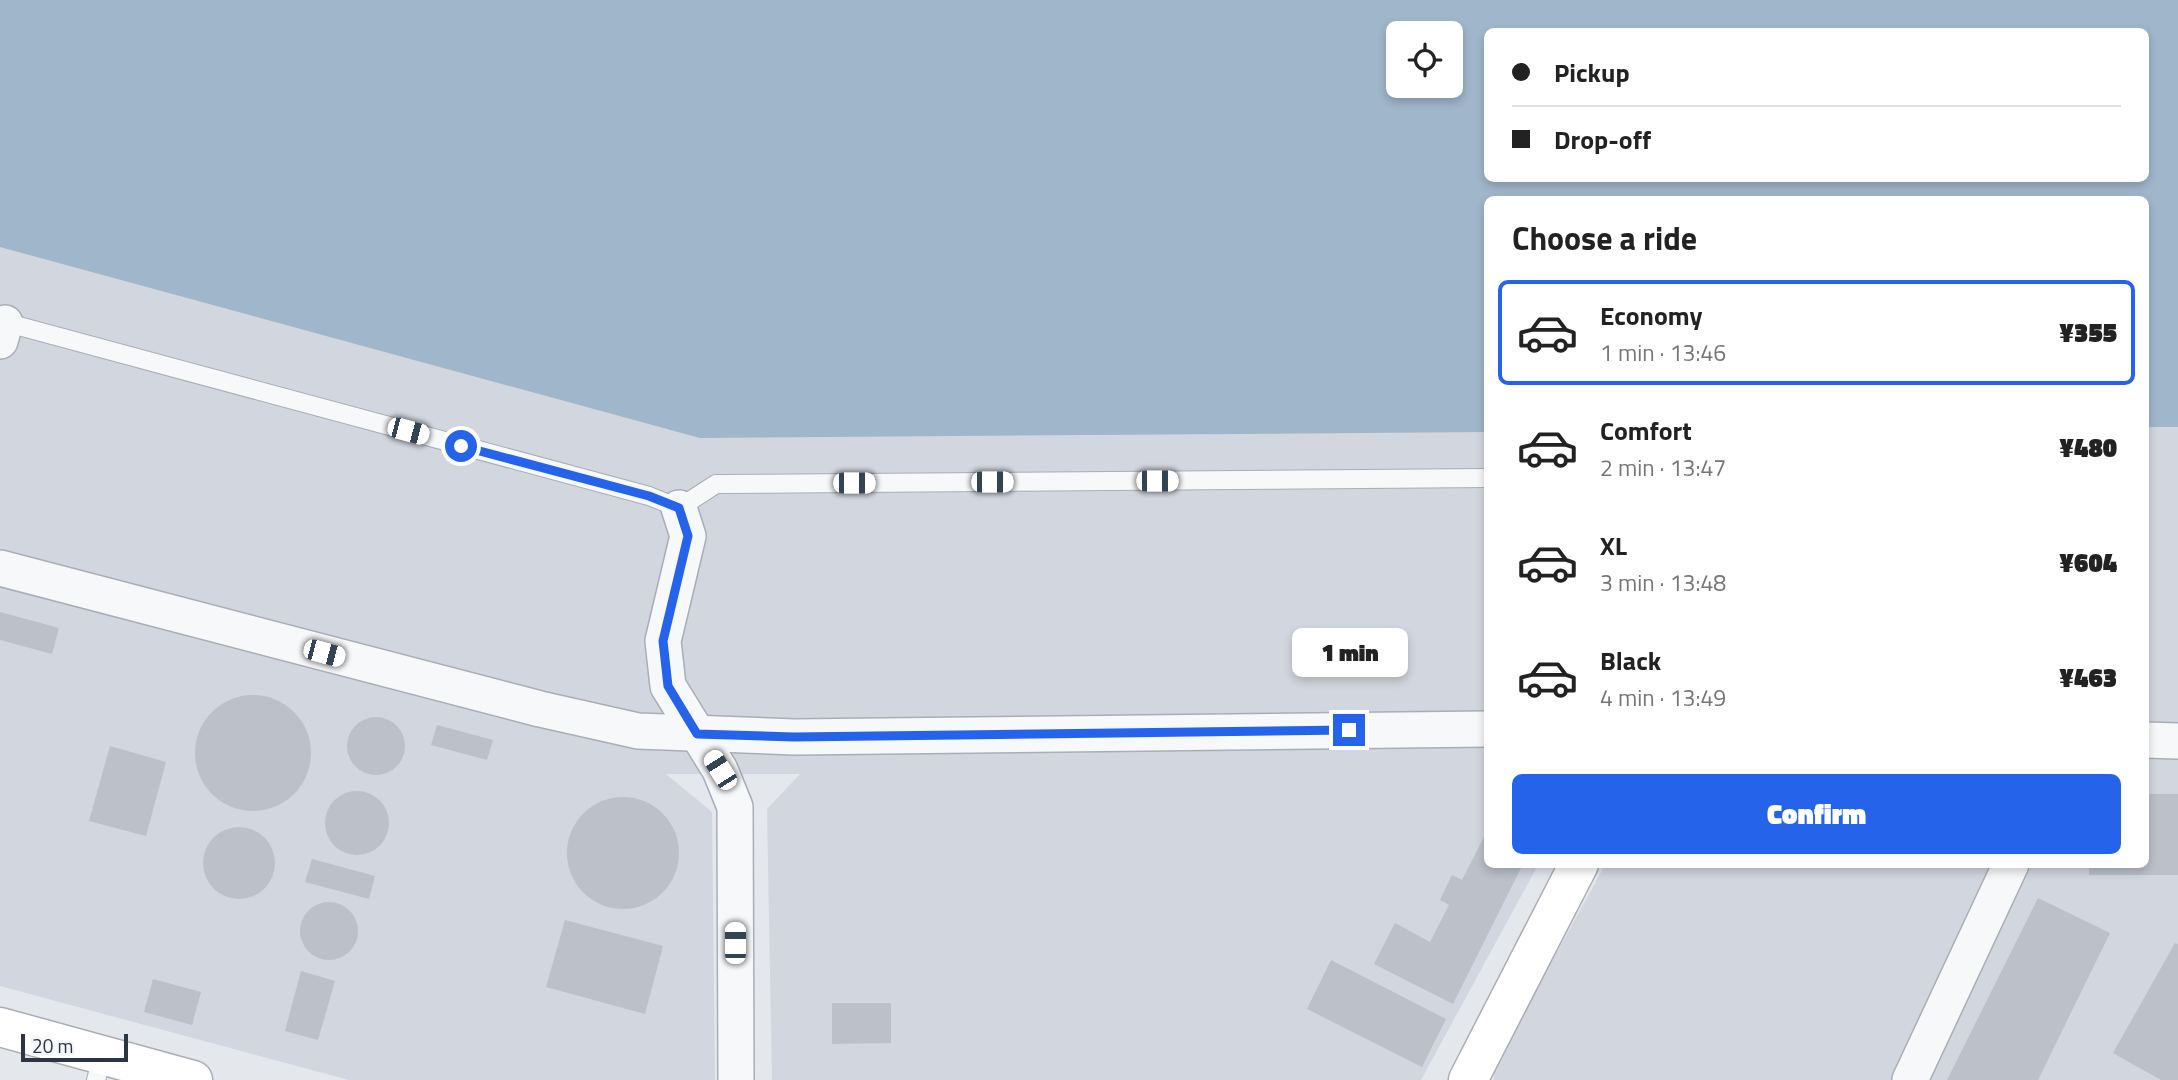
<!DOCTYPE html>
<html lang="en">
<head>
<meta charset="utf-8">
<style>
  :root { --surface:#fff; --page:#f2f2f2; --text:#222; --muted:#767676; --line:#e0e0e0; --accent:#2563eb }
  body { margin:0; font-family:"Titillium Web",sans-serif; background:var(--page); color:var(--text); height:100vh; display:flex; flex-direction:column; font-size:26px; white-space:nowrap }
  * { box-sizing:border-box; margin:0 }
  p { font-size:23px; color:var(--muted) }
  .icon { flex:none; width:38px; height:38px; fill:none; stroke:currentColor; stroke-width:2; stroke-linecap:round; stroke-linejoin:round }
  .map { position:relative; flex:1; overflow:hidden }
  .drawer { position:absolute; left:1484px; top:196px; width:665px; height:672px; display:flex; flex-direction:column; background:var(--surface); border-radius:10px; box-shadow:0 4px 10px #0003 }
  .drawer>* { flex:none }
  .hud { position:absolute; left:1484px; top:28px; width:665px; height:154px; border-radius:10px; box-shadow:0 4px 10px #0003; display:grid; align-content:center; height:154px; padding:0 28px; background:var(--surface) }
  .tools { position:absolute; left:1386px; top:21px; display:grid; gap:14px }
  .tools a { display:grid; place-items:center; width:77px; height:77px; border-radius:10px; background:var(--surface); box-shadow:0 4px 10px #0003; font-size:35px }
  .scale { position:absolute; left:21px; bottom:18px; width:107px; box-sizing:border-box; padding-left:7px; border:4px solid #2c3544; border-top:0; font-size:19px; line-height:24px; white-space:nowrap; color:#2c3544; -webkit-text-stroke:5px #f4f6f9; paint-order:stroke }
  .end { position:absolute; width:32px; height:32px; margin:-16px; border:9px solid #2563eb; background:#fff; box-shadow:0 0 0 4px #fff }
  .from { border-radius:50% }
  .bubble { position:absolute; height:49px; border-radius:10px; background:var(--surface); box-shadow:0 4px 10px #0003; font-size:23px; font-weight:800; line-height:49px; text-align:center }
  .car { position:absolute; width:21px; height:42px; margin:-21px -10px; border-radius:9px; box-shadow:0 0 5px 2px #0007; background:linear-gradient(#fff 24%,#345 0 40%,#fff 0 76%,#345 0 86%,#fff 0) }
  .hud b { display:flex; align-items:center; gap:24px; height:66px; font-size:26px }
  .hud b+b { border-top:2px solid var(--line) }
  .hud i { width:18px; height:18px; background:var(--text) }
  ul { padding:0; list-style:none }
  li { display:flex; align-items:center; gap:21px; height:105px; margin:0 14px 10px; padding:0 14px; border:4px solid transparent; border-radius:10px }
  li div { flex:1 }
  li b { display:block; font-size:26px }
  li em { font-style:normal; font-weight:800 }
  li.on { border-color:var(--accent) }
  li>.icon { width:63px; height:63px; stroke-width:1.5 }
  h2 { padding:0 28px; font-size:32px; line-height:84px }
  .cta { display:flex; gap:14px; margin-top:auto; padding:14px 28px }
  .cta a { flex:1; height:80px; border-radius:10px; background:var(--accent); color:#fff; font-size:28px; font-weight:800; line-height:80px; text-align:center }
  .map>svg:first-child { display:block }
</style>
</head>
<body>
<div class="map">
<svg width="2178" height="1080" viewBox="0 0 2178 1080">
  <rect width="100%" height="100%" fill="#e4e7ec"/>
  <path fill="#d2d6de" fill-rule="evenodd" d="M 0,0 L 2178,0 L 2178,1080 L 1494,1080 L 1495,1065 L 1605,865 L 2146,864 L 2146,200 L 1488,200 L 1488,864 L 1538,865 L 1421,1080 L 772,1080 L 767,809 L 800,774 L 666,774 L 712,812 L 715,1080 L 349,1080 L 0,986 ZM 1488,32 L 2146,32 L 2146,178 L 1488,178 ZM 1398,33 L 1451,33 L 1451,86 L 1398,86 Z"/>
  <path fill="#a0b6cb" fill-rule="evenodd" d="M 0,0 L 2178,0 L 2178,427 L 2146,427 L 2146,200 L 1488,200 L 1487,432 L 700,438 L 0,247 ZM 1488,32 L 2146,32 L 2146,178 L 1488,178 ZM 1398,33 L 1451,33 L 1451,86 L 1398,86 Z"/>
  <g fill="#bbc0c9">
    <polygon points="0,612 59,628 52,654 0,640"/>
    <circle cx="253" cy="753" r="58"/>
    <circle cx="376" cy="746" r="29"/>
    <polygon points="437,725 493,740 487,760 431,745"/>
    <polygon points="110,746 166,762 146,836 89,821"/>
    <circle cx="357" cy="823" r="32"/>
    <polygon points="2146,794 2178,794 2178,875 2089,875 2089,864 2146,864"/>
    <circle cx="623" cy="853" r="56"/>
    <circle cx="239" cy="863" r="36"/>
    <polygon points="1488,829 1488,864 1523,864 1453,1004 1374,964 1395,923 1430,942 1449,905 1440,900 1452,875 1462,880"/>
    <polygon points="312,859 375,876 369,899 305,882"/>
    <polygon points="2038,898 2110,933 2038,1080 1947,1080"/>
    <circle cx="329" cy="931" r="29"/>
    <polygon points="565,920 663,946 645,1014 546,987"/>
    <polygon points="2175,943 2178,944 2178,1080 2161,1080 2113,1053"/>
    <polygon points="1331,960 1446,1019 1422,1067 1307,1009"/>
    <polygon points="301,971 335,981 318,1040 285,1031"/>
    <polygon points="153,979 201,992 192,1025 144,1012"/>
    <polygon points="832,1003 891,1003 891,1043 832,1044"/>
  </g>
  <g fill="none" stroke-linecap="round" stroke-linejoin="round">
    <defs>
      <g id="lane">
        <polyline points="0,321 649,496 679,508 716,484 1488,478"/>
        <polyline points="96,1080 103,1055"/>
      </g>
      <g id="street">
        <polyline points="0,341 5,323"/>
        <polyline points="679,508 688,536 663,641 668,686 720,770 735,807 736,1080"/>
        <polyline points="0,568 540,709 638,731 794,737 1488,729"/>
        <polyline points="2146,740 2178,741"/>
        <polyline points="1910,1080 2011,864"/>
      </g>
      <g id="secondary">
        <polyline points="0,1027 193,1080"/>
        <polyline points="1468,1080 1579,864"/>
      </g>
    </defs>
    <use href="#lane" stroke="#a9aeb6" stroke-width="20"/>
    <use href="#street" stroke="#a9aeb6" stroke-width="38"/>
    <use href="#secondary" stroke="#a9aeb6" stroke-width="41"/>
    <use href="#lane" stroke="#f7f8fa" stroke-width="18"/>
    <use href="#street" stroke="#f7f8fa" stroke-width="35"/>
    <use href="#secondary" stroke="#fff" stroke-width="38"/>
  </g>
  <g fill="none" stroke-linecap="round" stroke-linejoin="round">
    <polyline stroke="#2563eb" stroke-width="9" points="461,446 649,496 679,508 688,536 663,641 668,686 697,734 794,737 1349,730"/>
  </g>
</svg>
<div class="tools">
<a><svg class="icon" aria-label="locate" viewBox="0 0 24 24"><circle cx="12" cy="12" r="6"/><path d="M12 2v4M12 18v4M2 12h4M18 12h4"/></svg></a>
</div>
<div class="scale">20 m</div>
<i class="end from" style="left:461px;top:446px"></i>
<i class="end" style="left:1349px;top:730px"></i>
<div class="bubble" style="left:1292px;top:628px;width:116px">1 min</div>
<i class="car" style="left:408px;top:431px;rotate:105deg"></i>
<i class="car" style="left:1157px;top:481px;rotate:90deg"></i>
<i class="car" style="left:992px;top:482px;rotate:90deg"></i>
<i class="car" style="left:854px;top:483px;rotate:90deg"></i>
<i class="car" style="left:324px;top:653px;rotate:105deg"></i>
<i class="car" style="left:720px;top:770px;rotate:328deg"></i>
<i class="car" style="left:735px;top:943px;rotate:0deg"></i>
<div class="hud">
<b><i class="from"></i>Pickup</b>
<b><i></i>Drop-off</b>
</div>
<section class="drawer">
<h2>Choose a ride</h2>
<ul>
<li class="on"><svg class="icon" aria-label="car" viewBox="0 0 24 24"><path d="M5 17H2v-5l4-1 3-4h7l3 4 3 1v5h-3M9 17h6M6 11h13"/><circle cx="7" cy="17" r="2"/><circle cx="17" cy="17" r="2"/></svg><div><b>Economy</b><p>1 min · 13:46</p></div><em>¥355</em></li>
<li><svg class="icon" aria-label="car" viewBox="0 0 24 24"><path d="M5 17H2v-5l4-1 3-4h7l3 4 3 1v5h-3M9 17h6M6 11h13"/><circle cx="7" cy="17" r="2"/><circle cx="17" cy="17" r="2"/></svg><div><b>Comfort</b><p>2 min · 13:47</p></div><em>¥480</em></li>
<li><svg class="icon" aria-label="car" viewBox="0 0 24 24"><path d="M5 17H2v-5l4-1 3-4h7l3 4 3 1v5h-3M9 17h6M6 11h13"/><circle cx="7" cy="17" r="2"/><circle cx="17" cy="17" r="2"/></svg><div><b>XL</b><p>3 min · 13:48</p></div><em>¥604</em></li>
<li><svg class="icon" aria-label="car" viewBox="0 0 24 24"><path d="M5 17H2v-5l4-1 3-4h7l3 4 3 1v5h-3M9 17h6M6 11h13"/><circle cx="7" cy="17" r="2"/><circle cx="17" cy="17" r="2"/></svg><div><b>Black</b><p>4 min · 13:49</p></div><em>¥463</em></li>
</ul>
<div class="cta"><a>Confirm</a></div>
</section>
</div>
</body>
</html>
